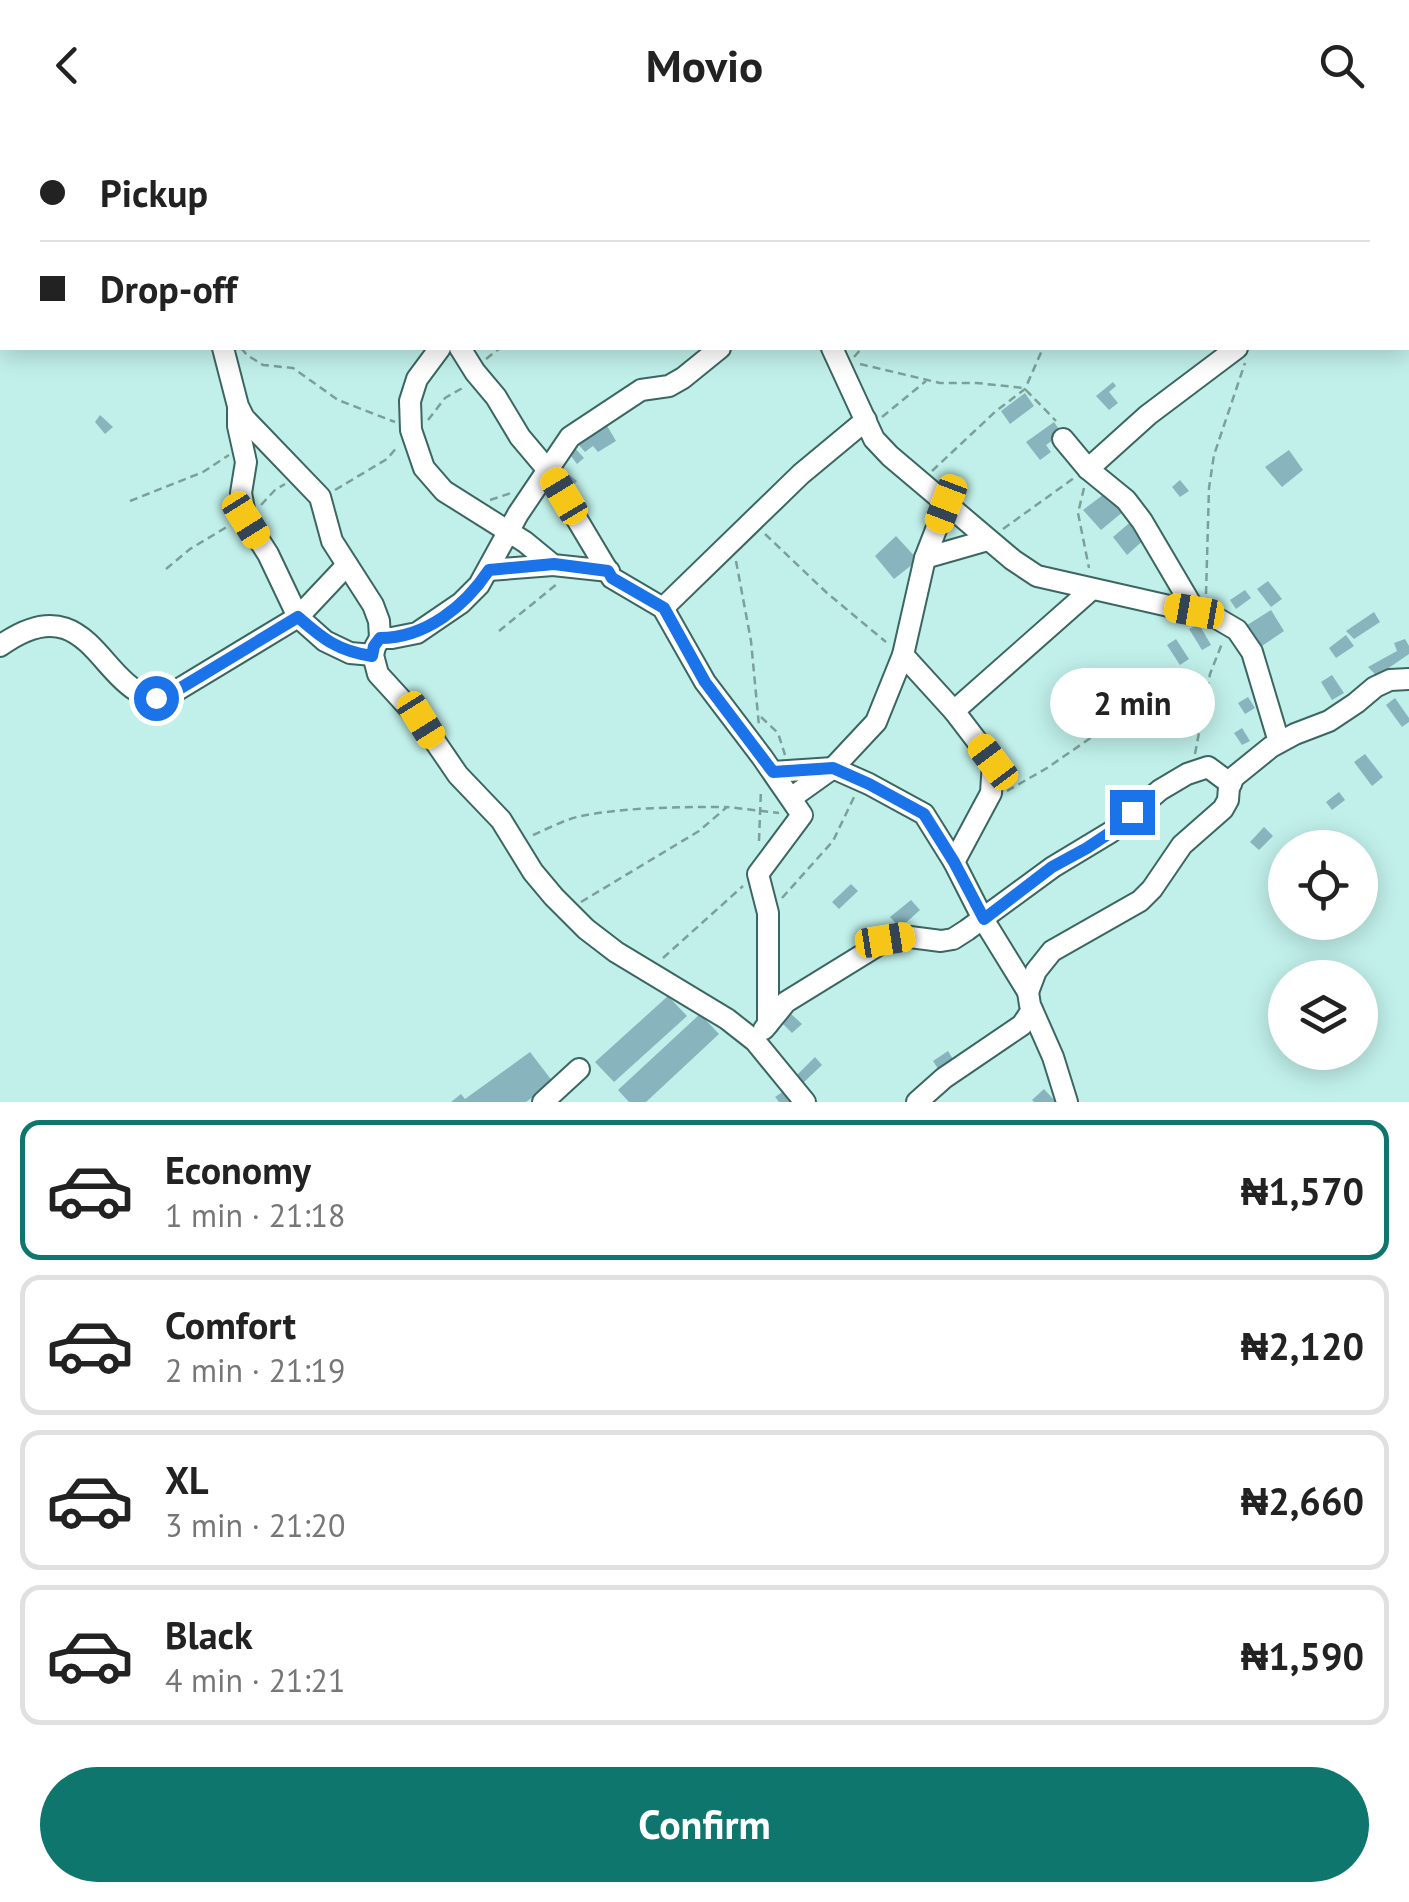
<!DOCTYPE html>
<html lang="en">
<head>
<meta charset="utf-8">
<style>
  :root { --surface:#fff; --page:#f2f2f2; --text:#222; --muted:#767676; --line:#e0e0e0; --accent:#0f766e }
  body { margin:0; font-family:"PT Sans",sans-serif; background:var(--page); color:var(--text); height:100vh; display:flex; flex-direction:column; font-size:38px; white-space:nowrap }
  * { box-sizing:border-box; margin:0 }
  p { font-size:32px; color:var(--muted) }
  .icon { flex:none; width:55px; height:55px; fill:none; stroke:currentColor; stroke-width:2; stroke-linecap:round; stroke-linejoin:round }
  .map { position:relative; height:972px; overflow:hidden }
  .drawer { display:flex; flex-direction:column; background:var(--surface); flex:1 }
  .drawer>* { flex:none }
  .guide { position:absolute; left:0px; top:0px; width:1410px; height:220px; box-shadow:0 5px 25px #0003; display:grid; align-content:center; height:220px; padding:0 40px; background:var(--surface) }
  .tools { position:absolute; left:1268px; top:700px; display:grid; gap:20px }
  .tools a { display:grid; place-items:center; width:110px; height:110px; border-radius:50%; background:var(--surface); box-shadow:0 5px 25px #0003; font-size:50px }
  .end { position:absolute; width:45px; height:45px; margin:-22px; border:12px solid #1a73e8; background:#fff; box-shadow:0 0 0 5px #fff }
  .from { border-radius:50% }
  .bubble { position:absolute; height:70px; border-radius:35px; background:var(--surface); box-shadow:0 5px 25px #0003; font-size:32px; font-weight:600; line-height:70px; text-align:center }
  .car { position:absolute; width:30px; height:60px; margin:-30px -15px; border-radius:12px; box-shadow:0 0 8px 2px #0007; background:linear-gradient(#f5c518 24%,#345 0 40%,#f5c518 0 76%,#345 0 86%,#f5c518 0) }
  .guide b { display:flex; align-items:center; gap:35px; height:95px; font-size:38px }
  .guide b+b { border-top:2px solid var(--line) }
  .guide i { width:25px; height:25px; background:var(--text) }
  ul { padding:18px 0 0; list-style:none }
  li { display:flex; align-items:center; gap:30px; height:140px; margin:0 20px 15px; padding:0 20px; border:5px solid var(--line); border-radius:20px }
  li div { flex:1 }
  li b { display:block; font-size:38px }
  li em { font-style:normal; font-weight:600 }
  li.active { border-color:var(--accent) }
  li>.icon { width:90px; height:90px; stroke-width:1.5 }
  .primary-button { display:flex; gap:20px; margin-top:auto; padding:20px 40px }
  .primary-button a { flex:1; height:115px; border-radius:60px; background:var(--accent); color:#fff; font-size:40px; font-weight:600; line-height:115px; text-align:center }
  header { display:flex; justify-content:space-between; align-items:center; height:130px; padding:0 40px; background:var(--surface); font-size:45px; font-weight:600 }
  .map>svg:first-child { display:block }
</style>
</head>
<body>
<header><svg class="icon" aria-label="back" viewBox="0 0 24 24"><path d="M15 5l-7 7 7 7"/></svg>Movio<svg class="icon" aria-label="search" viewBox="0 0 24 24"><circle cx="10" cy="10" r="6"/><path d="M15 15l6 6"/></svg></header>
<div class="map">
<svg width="1409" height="972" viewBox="0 0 1409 972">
  <rect width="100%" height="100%" fill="#c1f0ea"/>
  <g fill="#88b4be">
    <polygon points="1113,252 1116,256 1109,262 1118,273 1109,280 1096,266"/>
    <polygon points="1025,263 1034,276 1010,294 1001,281"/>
    <polygon points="100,285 113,297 105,304 95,292"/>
    <polygon points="1054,292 1064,306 1056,308 1046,315 1051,322 1040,330 1026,312"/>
    <polygon points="606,294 616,311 598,322 593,316 585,322 578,314"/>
    <polygon points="574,317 584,328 577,334 568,322"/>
    <polygon points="1289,320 1303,340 1282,357 1265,337"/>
    <polygon points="560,337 577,351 570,359 553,345"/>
    <polygon points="1180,350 1189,361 1180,367 1172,357"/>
    <polygon points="1108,361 1124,381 1101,400 1083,380"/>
    <polygon points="1134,389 1147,407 1127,425 1113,407"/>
    <polygon points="896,406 918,430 894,449 875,426"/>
    <polygon points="1268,451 1282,469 1271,477 1257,459"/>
    <polygon points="1245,460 1251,468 1236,479 1230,470"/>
    <polygon points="1271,480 1284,501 1256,520 1241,499"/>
    <polygon points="1374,482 1380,492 1354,509 1346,501"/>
    <polygon points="1199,494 1211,515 1202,520 1189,499"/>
    <polygon points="1346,505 1354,516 1336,528 1329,518"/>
    <polygon points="1176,509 1189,529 1180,535 1167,515"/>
    <polygon points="1405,509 1409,516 1409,524 1377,546 1368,537 1397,521 1394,513"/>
    <polygon points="1127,540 1143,568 1117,583 1099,555"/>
    <polygon points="1332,545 1344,563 1332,570 1321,552"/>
    <polygon points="1248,567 1255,578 1245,584 1238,573"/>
    <polygon points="1395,568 1409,588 1409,592 1402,597 1386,575"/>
    <polygon points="1242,598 1250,611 1242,615 1234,603"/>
    <polygon points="1365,624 1383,647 1372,656 1354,632"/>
    <polygon points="1339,662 1345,670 1332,680 1326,672"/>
    <polygon points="1264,697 1273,706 1259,720 1250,712"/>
    <polygon points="851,754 858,761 839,779 832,772"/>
    <polygon points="911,770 920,780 900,798 890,787"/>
    <polygon points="668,866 687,886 614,952 595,932"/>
    <polygon points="790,883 802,894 792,903 781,892"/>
    <polygon points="700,884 719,904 646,972 629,972 618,960"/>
    <polygon points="948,921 959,939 944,948 933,931"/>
    <polygon points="530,922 553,952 526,972 451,972 461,964 465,969"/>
    <polygon points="815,927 822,935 803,953 796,946"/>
    <polygon points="1044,959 1056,972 1034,972 1032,970"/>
    <polygon points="784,961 792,972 779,972 775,967"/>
  </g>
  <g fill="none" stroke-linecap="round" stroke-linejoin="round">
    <defs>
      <g id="minor">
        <polyline points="292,0 294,2"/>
        <polyline points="199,2 201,0"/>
        <polyline points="660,2 663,0"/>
        <polyline points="1354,2 1357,0"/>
        <polyline points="0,3 18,0"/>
        <polyline points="223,218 238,276 244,288 320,367 332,411 373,475 379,491 380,508 375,517 373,525 378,544 421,591 458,645 501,690 533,742 554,767 586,799 616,822 727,889 755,911 805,972"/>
        <polyline points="440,218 417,249 410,271 411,300 424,338 444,361 525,412 553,435 609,441"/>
        <polyline points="460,218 475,242 496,267 520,307 547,339 612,448 663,478 705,552 762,627 802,685 758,744 768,783 768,894"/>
        <polyline points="832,218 874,309 890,326 1013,430 1037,446 1213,486 1237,500 1252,522 1279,612"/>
        <polyline points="238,280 238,296 246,332 241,363 246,390 268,424 298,487 325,511 350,523 373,525"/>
        <polyline points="1063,309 1088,339 1126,370 1142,391 1195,481"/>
        <polyline points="1088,339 1148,285 1237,218"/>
        <polyline points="946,374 925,428 988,410"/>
        <polyline points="489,440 553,435"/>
        <polyline points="663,478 801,344 866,290"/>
        <polyline points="380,508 392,508 417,503 461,473 479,455 518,384 570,307 641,260 669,256 683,248 720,218"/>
        <path d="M 0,516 C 97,446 102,582 169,565 L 298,487 L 347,435"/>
        <polyline points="903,525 954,581 1092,459"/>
        <polyline points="954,581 993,632 991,663 954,732 983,789 1028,862 1030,875 1053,927 1067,972"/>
        <polyline points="773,642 833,638 869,654 924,684 954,732"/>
        <polyline points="791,668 833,638 876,592 903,525 925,428"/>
        <polyline points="1028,862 1036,841 1052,821 1140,771 1152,759 1182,715 1223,679 1228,670 1229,657 1234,647 1271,617 1295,604 1329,591 1356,573 1375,557 1390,550 1409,549"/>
        <polyline points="764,899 786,872 885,811 910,807 941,811 953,809 967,800 1053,737 1111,702 1160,660 1187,644 1208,637 1231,654"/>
        <polyline points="543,972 579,939"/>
        <polyline points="917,972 944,948 1022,895 1032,880"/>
      </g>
    </defs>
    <use href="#minor" stroke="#3b6661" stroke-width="24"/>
    <g stroke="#7c9f9a" stroke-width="2.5" stroke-dasharray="8 5" stroke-linecap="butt">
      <polyline points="386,0 388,2 391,0"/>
      <polyline points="316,2 319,0"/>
      <polyline points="962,2 965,0"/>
      <polyline points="1408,189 1409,190"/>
      <polyline points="0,214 2,212"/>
      <polyline points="241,218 247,225 263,235 293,238 338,270 395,292"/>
      <polyline points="854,227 862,218"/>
      <polyline points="486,229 500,218"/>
      <polyline points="860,234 940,253 977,253 1024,258 1056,291"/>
      <polyline points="882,287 926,251"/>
      <polyline points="428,290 445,268 466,256"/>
      <polyline points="932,341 996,281 1025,259 1043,218"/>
      <polyline points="1084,358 1078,383 1089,438"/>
      <polyline points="335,360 387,329 398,316"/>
      <polyline points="490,370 511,363"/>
      <polyline points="130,371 203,342 229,325"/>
      <polyline points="261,375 275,360 285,354"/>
      <polyline points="1003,399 1074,348"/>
      <polyline points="765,404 827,463 886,512"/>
      <polyline points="736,431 751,511 759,596"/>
      <polyline points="166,439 190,419 230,395"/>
      <polyline points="1206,464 1209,358 1214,325 1245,233"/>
      <polyline points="499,501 557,454"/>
      <polyline points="761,587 778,603 785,625"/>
      <polyline points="1195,624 1210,544 1223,511"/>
      <polyline points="1007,661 1047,638 1147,569"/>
      <path d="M 533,705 C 547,699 562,691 577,687 C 622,677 680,677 726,677"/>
      <polyline points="759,711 761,659"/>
      <polyline points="782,768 833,711 855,665"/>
      <polyline points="581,772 699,701 727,677 779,683"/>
      <polyline points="663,828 743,756"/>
    </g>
    <use href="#minor" stroke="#fff" stroke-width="20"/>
  </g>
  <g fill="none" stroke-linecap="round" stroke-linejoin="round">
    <path stroke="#1a73e8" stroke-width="12" d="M 156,568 L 169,565 L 298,487 C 323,509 338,521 372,526 L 374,516 L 380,508 C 426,508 465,476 489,440 L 554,434 L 608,441 L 612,448 L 664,478 L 705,552 L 773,642 L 833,638 L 869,654 L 924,684 L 954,732 L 984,789 L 1052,737 L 1087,718 L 1111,702 L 1132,682"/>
  </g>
</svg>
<div class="tools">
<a><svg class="icon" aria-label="locate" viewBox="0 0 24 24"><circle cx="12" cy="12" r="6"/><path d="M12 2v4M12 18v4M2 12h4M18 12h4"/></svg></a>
<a><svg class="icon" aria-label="layers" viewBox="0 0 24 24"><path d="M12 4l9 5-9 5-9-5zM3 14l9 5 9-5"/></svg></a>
</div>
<i class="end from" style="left:156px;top:568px"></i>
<i class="end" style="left:1132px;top:682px"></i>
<div class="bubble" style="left:1050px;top:538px;width:165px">2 min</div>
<i class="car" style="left:564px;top:366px;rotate:329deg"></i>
<i class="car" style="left:946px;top:374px;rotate:201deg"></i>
<i class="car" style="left:246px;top:390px;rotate:148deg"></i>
<i class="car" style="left:1194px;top:481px;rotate:280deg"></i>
<i class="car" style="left:421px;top:590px;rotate:148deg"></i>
<i class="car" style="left:993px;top:632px;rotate:323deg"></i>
<i class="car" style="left:885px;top:810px;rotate:81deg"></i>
<div class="guide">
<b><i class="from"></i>Pickup</b>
<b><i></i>Drop-off</b>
</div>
</div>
<section class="drawer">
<ul>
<li class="active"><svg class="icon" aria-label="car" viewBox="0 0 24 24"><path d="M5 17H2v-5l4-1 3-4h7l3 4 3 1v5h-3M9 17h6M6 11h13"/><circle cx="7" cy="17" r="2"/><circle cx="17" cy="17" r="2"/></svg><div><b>Economy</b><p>1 min · 21:18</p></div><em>₦1,570</em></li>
<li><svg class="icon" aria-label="car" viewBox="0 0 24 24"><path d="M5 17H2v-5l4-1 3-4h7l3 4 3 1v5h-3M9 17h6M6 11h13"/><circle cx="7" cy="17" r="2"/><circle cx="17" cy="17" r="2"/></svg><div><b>Comfort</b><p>2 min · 21:19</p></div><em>₦2,120</em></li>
<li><svg class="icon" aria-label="car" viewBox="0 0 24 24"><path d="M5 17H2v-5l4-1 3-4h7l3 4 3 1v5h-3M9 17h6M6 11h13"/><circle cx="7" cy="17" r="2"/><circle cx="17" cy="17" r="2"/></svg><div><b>XL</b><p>3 min · 21:20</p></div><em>₦2,660</em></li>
<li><svg class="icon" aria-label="car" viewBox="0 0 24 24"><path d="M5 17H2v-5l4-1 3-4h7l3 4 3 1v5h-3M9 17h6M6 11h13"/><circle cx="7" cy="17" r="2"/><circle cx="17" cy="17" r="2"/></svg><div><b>Black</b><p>4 min · 21:21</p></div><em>₦1,590</em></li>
</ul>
<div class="primary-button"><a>Confirm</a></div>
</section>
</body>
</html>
